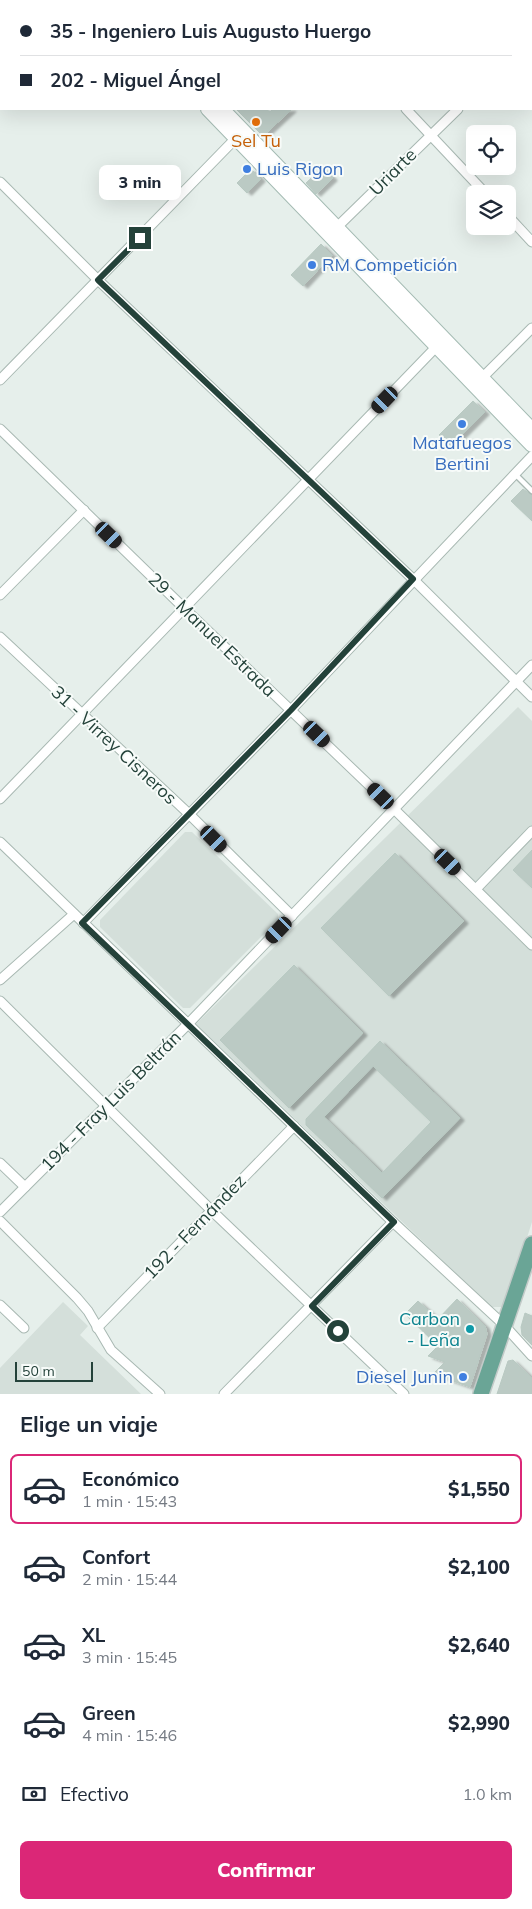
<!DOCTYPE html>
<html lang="es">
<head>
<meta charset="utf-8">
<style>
  :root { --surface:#fff; --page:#f6f6f7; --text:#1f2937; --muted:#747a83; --line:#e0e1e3; --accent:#db2777 }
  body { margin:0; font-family:Mulish,sans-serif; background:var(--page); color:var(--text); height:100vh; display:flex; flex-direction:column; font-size:19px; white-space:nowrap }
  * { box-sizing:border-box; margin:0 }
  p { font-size:16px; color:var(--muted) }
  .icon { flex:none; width:28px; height:28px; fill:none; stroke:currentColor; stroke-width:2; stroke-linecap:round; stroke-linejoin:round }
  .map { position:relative; height:1394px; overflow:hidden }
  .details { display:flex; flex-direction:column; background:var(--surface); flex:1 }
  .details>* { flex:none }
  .top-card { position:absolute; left:0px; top:0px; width:532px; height:110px; box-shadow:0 5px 20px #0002; display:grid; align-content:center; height:110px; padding:0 20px; background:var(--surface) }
  .tools { position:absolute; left:466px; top:125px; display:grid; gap:10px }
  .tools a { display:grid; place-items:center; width:50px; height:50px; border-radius:8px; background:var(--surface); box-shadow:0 5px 20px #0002; font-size:25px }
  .scale { position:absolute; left:15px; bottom:12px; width:78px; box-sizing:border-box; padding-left:5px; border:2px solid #24423a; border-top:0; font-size:14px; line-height:18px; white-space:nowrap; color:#24423a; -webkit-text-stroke:4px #f7fbf9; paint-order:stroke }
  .end { position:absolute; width:22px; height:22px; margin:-11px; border:6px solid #24423a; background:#fff; box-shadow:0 0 0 2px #fff }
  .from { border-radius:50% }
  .bubble { position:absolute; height:35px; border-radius:8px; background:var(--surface); box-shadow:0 5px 20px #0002; font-size:16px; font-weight:800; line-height:35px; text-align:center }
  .car { position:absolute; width:15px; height:30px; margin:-15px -8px; border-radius:6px; box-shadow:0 0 4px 1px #0007; background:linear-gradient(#222 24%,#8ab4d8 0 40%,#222 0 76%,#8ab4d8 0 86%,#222 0) }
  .top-card b { display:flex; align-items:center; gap:18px; height:48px; font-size:19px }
  .top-card b+b { border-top:1px solid var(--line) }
  .top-card i { width:12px; height:12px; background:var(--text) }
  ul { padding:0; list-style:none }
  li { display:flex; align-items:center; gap:15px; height:70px; margin:0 10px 8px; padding:0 10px; border:2px solid transparent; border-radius:8px }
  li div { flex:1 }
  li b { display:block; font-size:19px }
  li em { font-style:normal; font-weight:800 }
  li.selected { border-color:var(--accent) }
  li>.icon { width:45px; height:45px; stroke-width:1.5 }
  h2 { padding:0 20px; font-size:22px; line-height:60px }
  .pay { display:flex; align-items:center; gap:12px; height:55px; padding:0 20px; font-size:19px }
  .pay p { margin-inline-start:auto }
  .action { display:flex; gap:10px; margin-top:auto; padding:10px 20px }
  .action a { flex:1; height:58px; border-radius:8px; background:var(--accent); color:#fff; font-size:20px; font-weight:800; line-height:58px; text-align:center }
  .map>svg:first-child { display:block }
</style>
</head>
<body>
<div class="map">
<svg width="532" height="1394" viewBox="0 0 532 1394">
  <defs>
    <filter id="shadow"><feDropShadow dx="4.5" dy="2.5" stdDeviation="1" flood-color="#0004"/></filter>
  </defs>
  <rect width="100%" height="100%" fill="#e6efeb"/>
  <g fill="#d4dfda">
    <polygon points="518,707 532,721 532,1222 505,1307 491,1307 196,1024"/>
    <polygon points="185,832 192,832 278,914 278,920 190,1008 183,1008 100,927 100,920"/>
    <polygon points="63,1302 88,1326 80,1335 141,1394 0,1394 0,1368"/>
  </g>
  <g fill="#bbcac4" stroke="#b8c9c2" fill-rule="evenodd" filter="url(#shadow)">
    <polygon points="236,109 266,109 270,112 273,109 292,109 263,136"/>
    <polygon points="322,168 333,178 316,194 306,183"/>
    <polygon points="251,169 261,179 247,193 237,183"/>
    <polygon points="321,244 332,255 303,286 291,275"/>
    <polygon points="473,401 485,412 451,446 439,435"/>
    <polygon points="523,489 532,495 532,521 511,501"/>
    <polygon points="532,850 532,888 513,870"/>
    <polygon points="395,853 464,921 389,996 321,928"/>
    <polygon points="294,965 363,1033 289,1108 220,1040"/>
    <path d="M 380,1041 L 460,1118 L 382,1198 L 306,1125 L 306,1119 ZM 373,1066 L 431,1122 L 382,1173 L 324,1117 Z"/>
    <polygon points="457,1299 485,1326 487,1334 470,1387 433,1374 445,1362 428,1356 438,1346 405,1314 418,1301 438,1319"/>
    <polygon points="525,1313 532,1316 532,1345 522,1335 521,1327"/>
    <polygon points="513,1360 532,1378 532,1394 497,1394 508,1361"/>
  </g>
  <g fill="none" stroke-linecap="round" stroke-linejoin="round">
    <defs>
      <polyline id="service" points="515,474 532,491"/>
      <g id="minor">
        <polyline points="305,0 306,1"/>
        <polyline points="486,0 487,1"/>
        <polyline points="267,1 269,0"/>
        <polyline points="531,38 532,38"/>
        <polyline points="531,47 532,47"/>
        <polyline points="406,109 486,194"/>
        <polyline points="0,182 98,280 413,579 532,697"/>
        <polyline points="508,216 532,242"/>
        <polyline points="333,231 458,109"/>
        <polyline points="482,378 532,328"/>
        <polyline points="0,380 239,135"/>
        <polyline points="0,429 185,609 394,809 532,945"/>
        <polyline points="0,595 84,510"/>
        <polyline points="0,637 188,813 292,916"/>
        <polyline points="0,799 439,344"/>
        <polyline points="0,842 393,1222 504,1325 532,1356"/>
        <polyline points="476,889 532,831"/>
        <polyline points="83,923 291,710 532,456"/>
        <polyline points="0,980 74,914"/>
        <polyline points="0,1001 211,1210 404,1394"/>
        <polyline points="0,1163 25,1187"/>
        <polyline points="0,1212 188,1024 532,665"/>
        <polyline points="0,1221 77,1298 88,1311 111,1350 160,1394"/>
        <polyline points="0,1305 24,1328"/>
        <polyline points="97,1328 294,1126"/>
        <polyline points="224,1394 393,1222"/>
      </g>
      <g id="secondary">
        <polyline points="102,0 104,1"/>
        <polyline points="117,0 118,1"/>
        <polyline points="208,109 532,445"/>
        <polyline points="222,109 532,430"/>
      </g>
      <polyline id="primary" points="481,1394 532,1244"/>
    </defs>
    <use href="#service" stroke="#a8b8b2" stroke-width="7"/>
    <use href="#minor" stroke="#a8b8b2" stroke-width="11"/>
    <use href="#secondary" stroke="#a4bbb3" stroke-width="16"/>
    <use href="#primary" stroke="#c2cac8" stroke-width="18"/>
    <use href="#service" stroke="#fff" stroke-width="4.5"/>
    <use href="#minor" stroke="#fff" stroke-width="9"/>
    <use href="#secondary" stroke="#fff" stroke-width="14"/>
    <use href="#primary" stroke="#6aa596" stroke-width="15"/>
  </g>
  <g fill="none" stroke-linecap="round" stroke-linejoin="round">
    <polyline stroke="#24423a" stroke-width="6" points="140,238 98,280 413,579 291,710 82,923 394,1222 312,1306 338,1331"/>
  </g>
  <circle fill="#e8710a" stroke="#f7fbf9" stroke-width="2" cx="256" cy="122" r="5"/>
  <g fill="#3f7fe0" stroke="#f7fbf9" stroke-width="2">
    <circle cx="247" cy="169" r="5"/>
    <circle cx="312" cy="265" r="5"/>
    <circle cx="462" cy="424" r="5"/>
    <circle cx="463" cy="1377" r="5"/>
  </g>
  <circle fill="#0f9aa8" stroke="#f7fbf9" stroke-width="2" cx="470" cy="1329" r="5"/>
  <g text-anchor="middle" stroke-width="4" stroke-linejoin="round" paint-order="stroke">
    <g font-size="18" fill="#c56008" stroke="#f7fbf9">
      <text x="256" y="147">Sel Tu</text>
    </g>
    <g font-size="18" fill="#366cbe" stroke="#f7fbf9" text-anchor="start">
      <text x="257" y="175">Luis Rigon</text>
      <text x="322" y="271">RM Competición</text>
      <text x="462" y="449" text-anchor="middle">Matafuegos<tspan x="462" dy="21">Bertini</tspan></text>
      <text x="453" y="1383" text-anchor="end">Diesel Junin</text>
    </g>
    <g font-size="18" fill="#24423a" stroke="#f7fbf9">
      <text transform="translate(393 172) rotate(-45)" y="6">Uriarte</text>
      <text transform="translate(212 635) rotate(44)" y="6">29 - Manuel Estrada</text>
      <text transform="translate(114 745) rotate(43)" y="6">31 - Virrey Cisneros</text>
      <text transform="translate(111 1101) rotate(-45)" y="6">194 - Fray Luis Beltrán</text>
      <text transform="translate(195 1227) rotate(-46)" y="6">192 - Fernández</text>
    </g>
    <g font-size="18" fill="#0d838f" stroke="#f7fbf9" text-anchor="end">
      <text x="460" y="1325">Carbon<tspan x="460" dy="21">- Leña</tspan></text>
    </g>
  </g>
</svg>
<div class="tools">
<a><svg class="icon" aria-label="locate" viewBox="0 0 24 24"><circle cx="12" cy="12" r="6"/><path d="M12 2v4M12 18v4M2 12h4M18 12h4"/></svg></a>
<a><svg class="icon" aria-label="layers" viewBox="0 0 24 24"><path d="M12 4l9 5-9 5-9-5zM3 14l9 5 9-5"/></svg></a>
</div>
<div class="scale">50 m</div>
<i class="end from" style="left:338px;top:1331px"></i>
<i class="end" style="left:140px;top:238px"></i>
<div class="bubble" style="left:99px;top:165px;width:82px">3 min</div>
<i class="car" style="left:385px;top:400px;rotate:224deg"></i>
<i class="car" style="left:109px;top:535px;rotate:134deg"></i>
<i class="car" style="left:317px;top:734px;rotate:134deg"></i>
<i class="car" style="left:381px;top:796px;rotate:314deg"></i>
<i class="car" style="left:214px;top:839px;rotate:135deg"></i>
<i class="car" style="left:448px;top:862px;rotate:134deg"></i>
<i class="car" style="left:279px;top:930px;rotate:224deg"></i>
<div class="top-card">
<b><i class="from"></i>35 - Ingeniero Luis Augusto Huergo</b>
<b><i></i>202 - Miguel Ángel</b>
</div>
</div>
<section class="details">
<h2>Elige un viaje</h2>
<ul>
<li class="selected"><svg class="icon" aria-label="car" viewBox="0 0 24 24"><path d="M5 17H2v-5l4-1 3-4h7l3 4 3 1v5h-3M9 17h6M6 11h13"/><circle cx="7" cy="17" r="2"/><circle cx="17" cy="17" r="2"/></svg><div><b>Económico</b><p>1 min · 15:43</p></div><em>$1,550</em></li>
<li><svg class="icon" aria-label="car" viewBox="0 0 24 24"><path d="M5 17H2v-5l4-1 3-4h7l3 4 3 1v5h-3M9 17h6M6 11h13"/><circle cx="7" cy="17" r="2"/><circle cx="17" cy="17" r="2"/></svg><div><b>Confort</b><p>2 min · 15:44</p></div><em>$2,100</em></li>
<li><svg class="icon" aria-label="car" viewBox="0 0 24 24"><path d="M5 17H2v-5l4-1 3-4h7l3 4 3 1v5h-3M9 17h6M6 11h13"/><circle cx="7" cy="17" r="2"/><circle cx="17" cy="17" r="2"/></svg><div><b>XL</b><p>3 min · 15:45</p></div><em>$2,640</em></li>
<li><svg class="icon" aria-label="car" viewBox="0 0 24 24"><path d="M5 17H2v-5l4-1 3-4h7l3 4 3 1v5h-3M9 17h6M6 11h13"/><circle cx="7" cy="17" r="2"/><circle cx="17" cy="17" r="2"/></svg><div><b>Green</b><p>4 min · 15:46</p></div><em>$2,990</em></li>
</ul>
<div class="pay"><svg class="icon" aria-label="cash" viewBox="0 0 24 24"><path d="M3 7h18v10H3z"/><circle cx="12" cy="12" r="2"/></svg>Efectivo<p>1.0 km</p></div>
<div class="action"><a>Confirmar</a></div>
</section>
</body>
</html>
